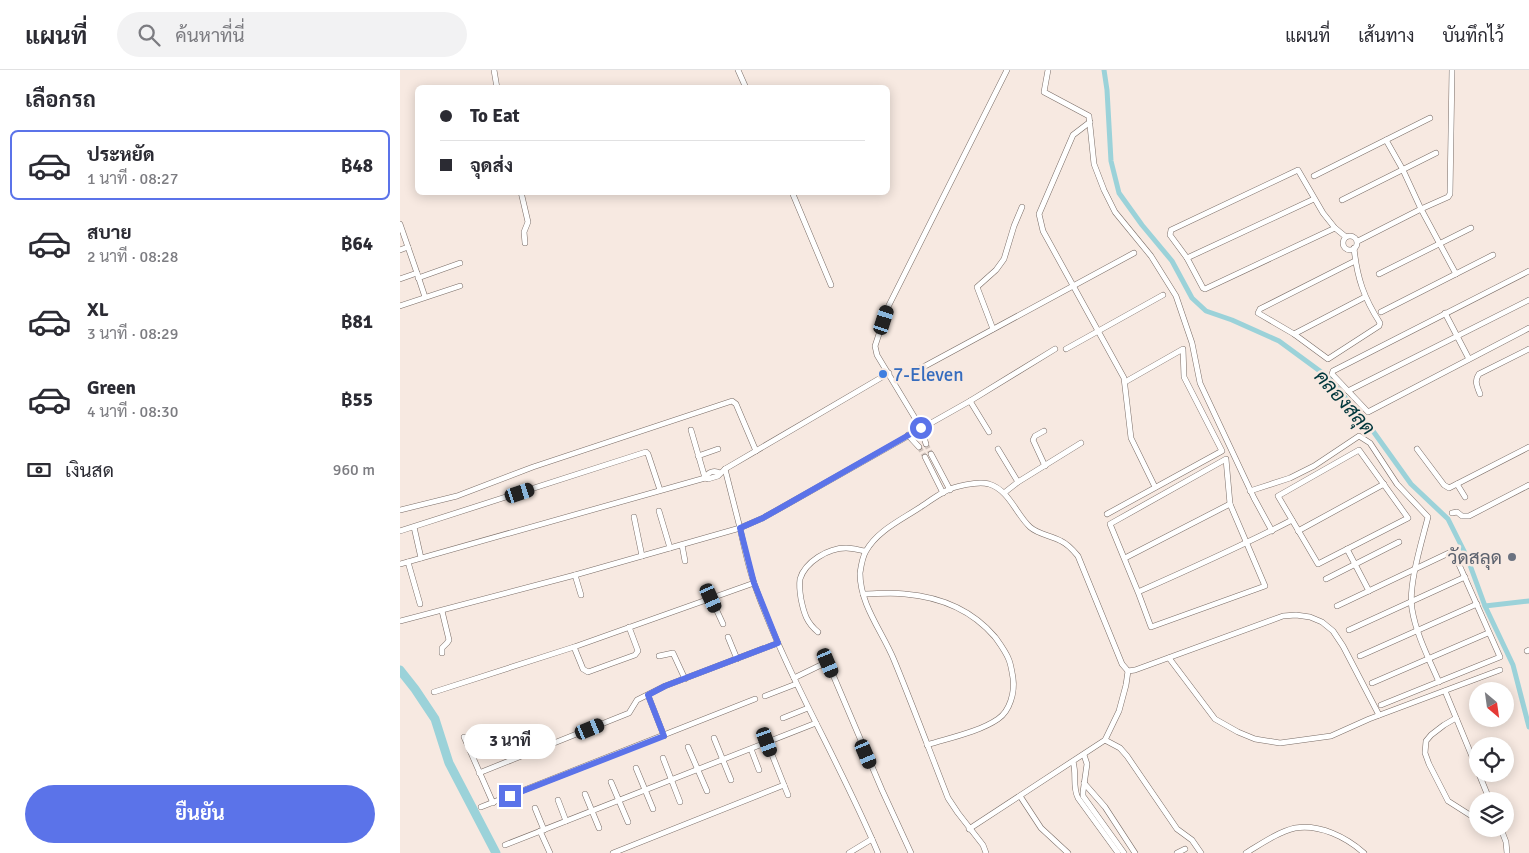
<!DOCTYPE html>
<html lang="th">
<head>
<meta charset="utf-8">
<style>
  :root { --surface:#fff; --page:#f2f2f3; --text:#2b2b33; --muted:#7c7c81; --line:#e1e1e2; --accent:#5b73e9 }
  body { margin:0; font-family:Signika,Sarabun,sans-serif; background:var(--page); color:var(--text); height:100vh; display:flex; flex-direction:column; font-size:19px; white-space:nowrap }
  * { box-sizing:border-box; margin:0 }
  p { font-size:16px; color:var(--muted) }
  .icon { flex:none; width:28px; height:28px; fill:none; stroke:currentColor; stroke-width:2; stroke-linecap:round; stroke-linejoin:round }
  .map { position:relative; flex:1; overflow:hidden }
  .drawer { display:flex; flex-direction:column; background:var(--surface); width:400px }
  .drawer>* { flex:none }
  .hud { position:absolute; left:15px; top:15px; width:475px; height:110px; border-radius:8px; box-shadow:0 2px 12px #0003; display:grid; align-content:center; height:110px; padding:0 25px; background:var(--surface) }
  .needle { width:32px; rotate:151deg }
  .buttons { position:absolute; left:1069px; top:612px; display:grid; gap:10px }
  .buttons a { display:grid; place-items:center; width:45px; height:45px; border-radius:50%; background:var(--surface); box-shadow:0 2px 12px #0003; font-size:25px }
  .end { position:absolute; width:22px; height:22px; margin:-11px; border:6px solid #5b73e9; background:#fff; box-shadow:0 0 0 2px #fff }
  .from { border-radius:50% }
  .bubble { position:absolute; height:35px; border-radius:18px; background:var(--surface); box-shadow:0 2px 12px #0003; font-size:16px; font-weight:700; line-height:35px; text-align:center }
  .car { position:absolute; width:15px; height:30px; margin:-15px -8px; border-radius:6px; box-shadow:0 0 4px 1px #0007; background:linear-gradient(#222 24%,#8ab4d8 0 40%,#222 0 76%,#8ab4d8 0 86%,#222 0) }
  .hud b { display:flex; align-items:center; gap:18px; height:48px; font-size:19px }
  .hud b+b { border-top:1px solid var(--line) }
  .hud i { width:12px; height:12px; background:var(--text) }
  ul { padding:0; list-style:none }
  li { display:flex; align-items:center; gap:15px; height:70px; margin:0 10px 8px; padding:0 15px; border:2px solid transparent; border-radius:8px }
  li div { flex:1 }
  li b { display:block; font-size:19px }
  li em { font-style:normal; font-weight:700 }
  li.selected { border-color:var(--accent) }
  li>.icon { width:45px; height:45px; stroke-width:1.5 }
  h2 { padding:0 25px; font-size:22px; line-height:60px }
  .pay { display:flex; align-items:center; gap:12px; height:55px; padding:0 25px; font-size:19px }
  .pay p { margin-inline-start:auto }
  .action { display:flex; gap:10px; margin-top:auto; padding:10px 25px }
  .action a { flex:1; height:58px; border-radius:30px; background:var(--accent); color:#fff; font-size:20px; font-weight:700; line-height:58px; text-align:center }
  header { display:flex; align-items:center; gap:30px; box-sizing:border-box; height:70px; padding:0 25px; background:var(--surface); border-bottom:1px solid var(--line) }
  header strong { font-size:24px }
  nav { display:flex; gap:28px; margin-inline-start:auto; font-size:18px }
  .search { width:350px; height:45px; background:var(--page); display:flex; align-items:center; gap:12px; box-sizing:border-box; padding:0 18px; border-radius:28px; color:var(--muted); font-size:19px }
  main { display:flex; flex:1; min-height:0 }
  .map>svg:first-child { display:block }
</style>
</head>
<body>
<header>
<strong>แผนที่</strong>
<div class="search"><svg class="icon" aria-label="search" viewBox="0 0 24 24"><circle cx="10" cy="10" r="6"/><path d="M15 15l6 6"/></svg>ค้นหาที่นี่</div>
<nav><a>แผนที่</a><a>เส้นทาง</a><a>บันทึกไว้</a></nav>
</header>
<main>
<section class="drawer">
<h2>เลือกรถ</h2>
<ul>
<li class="selected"><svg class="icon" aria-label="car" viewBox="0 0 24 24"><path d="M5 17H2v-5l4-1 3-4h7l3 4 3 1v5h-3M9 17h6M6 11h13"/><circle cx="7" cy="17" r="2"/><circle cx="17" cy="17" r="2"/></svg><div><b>ประหยัด</b><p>1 นาที · 08:27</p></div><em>฿48</em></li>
<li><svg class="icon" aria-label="car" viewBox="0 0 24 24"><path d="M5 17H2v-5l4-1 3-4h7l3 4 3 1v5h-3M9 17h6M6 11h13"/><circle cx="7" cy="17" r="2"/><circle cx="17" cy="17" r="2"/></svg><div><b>สบาย</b><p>2 นาที · 08:28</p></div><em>฿64</em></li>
<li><svg class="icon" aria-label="car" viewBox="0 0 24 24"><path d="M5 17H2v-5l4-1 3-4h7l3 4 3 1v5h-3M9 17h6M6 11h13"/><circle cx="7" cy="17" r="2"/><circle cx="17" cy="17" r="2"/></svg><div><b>XL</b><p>3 นาที · 08:29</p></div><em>฿81</em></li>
<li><svg class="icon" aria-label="car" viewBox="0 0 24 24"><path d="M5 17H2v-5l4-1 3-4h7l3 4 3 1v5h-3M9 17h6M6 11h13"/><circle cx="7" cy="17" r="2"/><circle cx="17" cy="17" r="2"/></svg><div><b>Green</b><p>4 นาที · 08:30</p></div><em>฿55</em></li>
</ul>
<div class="pay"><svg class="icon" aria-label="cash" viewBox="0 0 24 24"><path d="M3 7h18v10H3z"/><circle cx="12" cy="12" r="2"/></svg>เงินสด<p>960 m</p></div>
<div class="action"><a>ยืนยัน</a></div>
</section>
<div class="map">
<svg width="1129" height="783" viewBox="0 0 1129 783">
  <rect width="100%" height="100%" fill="#f7e9e1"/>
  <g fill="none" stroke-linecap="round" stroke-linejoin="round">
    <g stroke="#9bd2d9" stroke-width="5">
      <polyline points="704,0 707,20 711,91 719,123 742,155 772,191 792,228 806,241 832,250 879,271 928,307 973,361 1011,414 1048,449 1067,487 1085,536 1113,595 1129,657"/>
      <polyline points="1085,536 1129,531"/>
    </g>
    <polyline stroke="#9bd2d9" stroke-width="9" points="0,600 15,619 35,649 49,693 96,783"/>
    <g stroke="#d0c3bc" stroke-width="5" stroke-dasharray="5 2.5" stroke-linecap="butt">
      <polyline points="526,374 531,384"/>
      <polyline points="519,377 525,387"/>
    </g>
    <defs>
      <g id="street">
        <polyline points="94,0 97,18"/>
        <polyline points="338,0 346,18"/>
        <polyline points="648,0 644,22 689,46 694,94 704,120 715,142 751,186 776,226 792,273 800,313 854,428 872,461"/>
        <polyline points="690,52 673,65 639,144 643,161 724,308 731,368 755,417"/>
        <polyline points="986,70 1003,100 1021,139 1056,204"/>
        <polyline points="914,106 1030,48"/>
        <polyline points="121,122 128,152 124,162 125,173"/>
        <polyline points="392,122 431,215"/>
        <polyline points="942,130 1036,83"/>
        <polyline points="0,154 17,203"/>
        <polyline points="935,158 805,219 803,218 787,188 770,165 771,160 898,100 923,143 935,158 946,167"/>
        <circle cx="950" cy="173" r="7"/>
        <polyline points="958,171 1021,139 1048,127 1050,124 1052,0"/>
        <path d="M 954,178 C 957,208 964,228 980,253 L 979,256 L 928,289 L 894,264 L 858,243 L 860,239 L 955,191"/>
        <polyline points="0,180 8,177"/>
        <polyline points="787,188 914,129"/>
        <polyline points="1129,201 933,301 932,304 968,342 1129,258"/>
        <polyline points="979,204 1071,158"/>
        <polyline points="18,208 60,193"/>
        <polyline points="0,209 17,203 25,227"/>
        <polyline points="0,236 60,216"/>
        <polyline points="981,242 1093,185"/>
        <polyline points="1045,243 1069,289"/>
        <polyline points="593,259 577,217 596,200 604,189 614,156 622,137"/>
        <polyline points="894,264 965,227"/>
        <polyline points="666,279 763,225"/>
        <polyline points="514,302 734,183"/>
        <polyline points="948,321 1129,230"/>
        <path d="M 1080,324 C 1077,316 1074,311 1079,304 L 1129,279"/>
        <polyline points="570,331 589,362"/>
        <polyline points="291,360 305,408"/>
        <polyline points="644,361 635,366 633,370 645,396"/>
        <polyline points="508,365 519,377"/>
        <polyline points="526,374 521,358 477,285 475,276 488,237 607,0"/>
        <polyline points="598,379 618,412"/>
        <polyline points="1017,379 1044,415 1049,418 1129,377"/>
        <polygon points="959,380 1008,448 918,494 878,426"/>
        <polyline points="531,384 550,420"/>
        <polyline points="298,386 318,379"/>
        <polyline points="525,387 543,423"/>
        <path d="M 325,399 C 330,419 335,438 340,458 C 344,477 348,495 354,513 C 387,607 440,692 478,783"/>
        <path d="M 305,408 C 308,402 314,400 320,403"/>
        <polyline points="1057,414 1065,427"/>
        <path d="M 850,421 L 890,408 L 914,396 L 959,366 L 970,373 L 997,414 L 1028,447 C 1022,471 1008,515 1012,539 C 1016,564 1029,589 1039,612"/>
        <polyline points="604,423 618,412 681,373"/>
        <polyline points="0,440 57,426 133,397 332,331 336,334 356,381"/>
        <polyline points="259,441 270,478"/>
        <polyline points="1052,443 1057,442 1062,446 1069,446 1129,415"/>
        <polyline points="707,444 822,381 784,307 783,279 725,312"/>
        <polyline points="234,447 242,486"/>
        <polyline points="14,457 21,488"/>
        <polyline points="0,461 246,382 248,384 260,420"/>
        <polyline points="898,461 984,414"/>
        <polyline points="282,475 285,491"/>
        <polyline points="947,479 969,521"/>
        <polyline points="725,488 830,434"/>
        <polyline points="8,492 20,534"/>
        <polyline points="0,494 305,408 308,409 318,406 325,399 489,303"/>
        <polyline points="175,505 181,525"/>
        <polyline points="926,509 999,472"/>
        <path d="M 738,522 L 751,557 L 865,516 L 830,434 L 826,389 L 710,454 L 738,522 C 790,499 842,476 892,450"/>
        <path d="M 463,524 C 477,524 491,522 505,524 C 540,527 572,540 595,567 C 600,574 606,582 609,590 C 611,595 612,602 613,608 C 615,622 610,641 598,649 C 579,662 549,668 527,675"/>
        <polyline points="311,528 323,554"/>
        <polyline points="937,536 1053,481 1100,587 981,635"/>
        <polyline points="42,541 49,570 47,573 42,578 42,583"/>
        <polyline points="0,551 175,505 340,458 363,448 570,331 655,279"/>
        <polyline points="949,560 1065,507"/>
        <path d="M 418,562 C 407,553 404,544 401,529 C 400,523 399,516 400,509 C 405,492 428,478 446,478 C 452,478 459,480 465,481"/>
        <polyline points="328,567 337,589"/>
        <polyline points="174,577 183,599 188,602 235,585 238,581 229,557"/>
        <polyline points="1127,581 1129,580"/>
        <polyline points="259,586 273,583 285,609"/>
        <polyline points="960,586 1077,534"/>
        <polyline points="769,588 815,649 838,662 855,669 880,673 931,666 969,649 1100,600"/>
        <polyline points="394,608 425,593 428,593 482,720 511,783"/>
        <polyline points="972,613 1088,563"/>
        <polyline points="1045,621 1078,701"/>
        <polyline points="34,622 174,577 354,513"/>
        <polyline points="248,625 264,666"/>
        <polyline points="365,626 396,614"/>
        <polyline points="383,648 408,638"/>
        <polyline points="1056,648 1044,655 1031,665 1026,671 1025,683 1029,694 1048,731 1070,745"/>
        <polyline points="64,667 93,733"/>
        <polyline points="314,668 331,710"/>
        <polyline points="705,670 720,678 727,686 777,759 792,770 801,783"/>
        <polyline points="367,672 388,725"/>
        <polyline points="288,677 307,721"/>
        <polyline points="351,679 359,700"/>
        <polyline points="684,685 687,694 683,722 683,726 724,783"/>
        <polyline points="263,688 280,732"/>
        <path d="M 673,692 C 677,704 672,716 678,728 L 718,783"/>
        <polyline points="236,698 253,739"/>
        <polyline points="79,703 229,643 237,630 265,616 378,573"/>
        <polyline points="1079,704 1090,731"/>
        <polyline points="211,712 228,752"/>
        <polyline points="684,713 705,737 735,783"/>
        <polyline points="185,724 199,758"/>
        <polyline points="620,726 641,758 668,783"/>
        <polyline points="158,730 166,751"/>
        <polyline points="81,737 355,629"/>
        <polyline points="135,738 144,760"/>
        <polyline points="569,759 705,670 719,641 726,615 728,601"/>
        <polyline points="1101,759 1106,772 1107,783"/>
        <polyline points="140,761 150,783"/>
        <polyline points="105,775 416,653"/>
        <polyline points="213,783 384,715"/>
        <polyline points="449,783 472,769"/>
        <path d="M 586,783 L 583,775 L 558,743 L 548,728 C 530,682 513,636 494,590 C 482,561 460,535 460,503 C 461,496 463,486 466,481 C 477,461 501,450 519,438 C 527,433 536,426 544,422 C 554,416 578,411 589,414 C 609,420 616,444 630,457 C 639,465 651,465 661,471 C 668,474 673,480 678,486 L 722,594 L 728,601 L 735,600 L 883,546 L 896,545 L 910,547 L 922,552 L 933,561 L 943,576 L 979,645"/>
        <polyline points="777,783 785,779"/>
        <path d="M 846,783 C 861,774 878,762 895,758 C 920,754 946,767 964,783"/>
      </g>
    </defs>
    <use href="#street" stroke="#796c66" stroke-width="6"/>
    <use href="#street" stroke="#fff" stroke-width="5"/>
  </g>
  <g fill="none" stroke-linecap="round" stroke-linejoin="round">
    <polyline stroke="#5b73e9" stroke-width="6" points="110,726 264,666 248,625 265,616 378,573 354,513 340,458 363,448 521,358"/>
  </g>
  <circle fill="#3f7fe0" stroke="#f7e9e1" stroke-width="2" cx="483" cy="304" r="5"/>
  <circle fill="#6b7280" stroke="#f7e9e1" stroke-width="2" cx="1112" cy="487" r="5"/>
  <g text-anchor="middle" stroke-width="5" stroke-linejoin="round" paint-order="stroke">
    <g font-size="19" fill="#366cbe" stroke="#f7e9e1" text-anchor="start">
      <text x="493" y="311">7-Eleven</text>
    </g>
    <g font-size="19" fill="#5b616d" stroke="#f7e9e1" text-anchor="end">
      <text x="1102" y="494">วัดสลุด</text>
    </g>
    <g font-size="20" font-style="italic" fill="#00363b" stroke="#f7e9e1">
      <text transform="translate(945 332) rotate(48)" y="7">คลองสลุด</text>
    </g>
  </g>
</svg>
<div class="buttons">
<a><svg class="needle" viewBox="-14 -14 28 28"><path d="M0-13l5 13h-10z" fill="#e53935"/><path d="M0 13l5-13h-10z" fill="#7c7c81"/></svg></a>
<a><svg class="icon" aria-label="locate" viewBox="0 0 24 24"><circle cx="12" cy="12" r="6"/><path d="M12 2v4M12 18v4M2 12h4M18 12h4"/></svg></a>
<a><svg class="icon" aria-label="layers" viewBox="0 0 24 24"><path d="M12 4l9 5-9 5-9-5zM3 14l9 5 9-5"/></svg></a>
</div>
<i class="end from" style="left:521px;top:358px"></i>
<i class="end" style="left:110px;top:726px"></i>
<div class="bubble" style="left:64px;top:654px;width:92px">3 นาที</div>
<i class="car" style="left:484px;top:250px;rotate:18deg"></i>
<i class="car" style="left:120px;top:423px;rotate:72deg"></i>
<i class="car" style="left:311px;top:528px;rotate:156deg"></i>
<i class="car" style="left:428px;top:593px;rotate:157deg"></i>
<i class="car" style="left:190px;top:659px;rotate:68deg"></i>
<i class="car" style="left:367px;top:672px;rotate:160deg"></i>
<i class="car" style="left:466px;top:684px;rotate:157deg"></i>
<div class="hud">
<b><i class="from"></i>To Eat</b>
<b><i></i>จุดส่ง</b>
</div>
</div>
</main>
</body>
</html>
